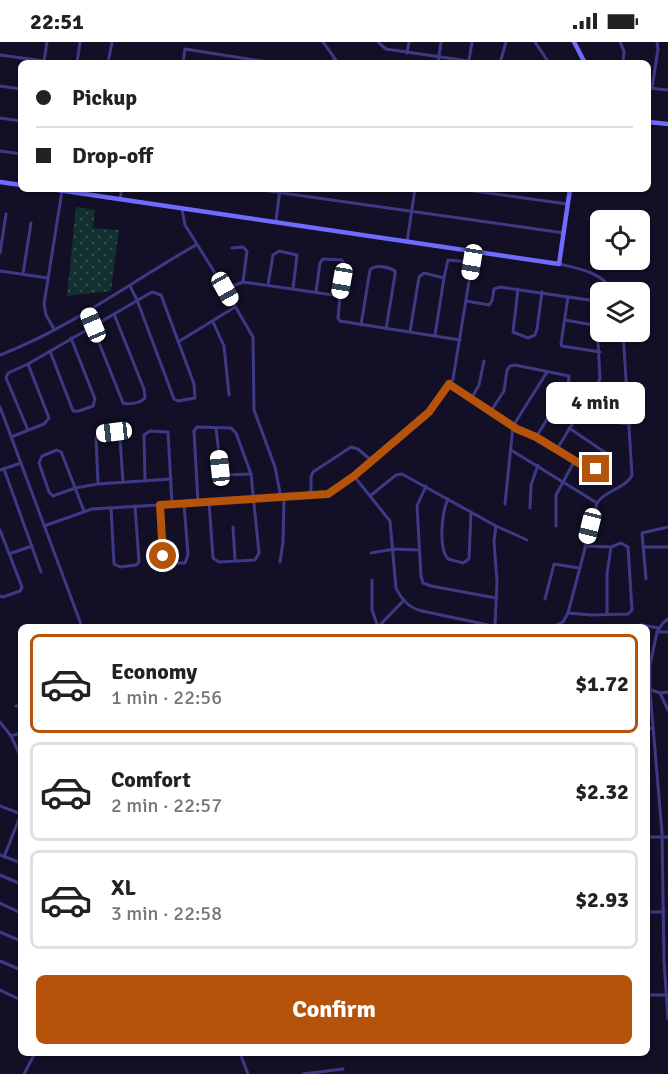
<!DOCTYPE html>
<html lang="en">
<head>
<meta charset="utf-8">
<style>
  :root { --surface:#fff; --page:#f6f6f6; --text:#222; --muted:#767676; --line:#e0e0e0; --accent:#b45309 }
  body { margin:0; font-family:Signika,sans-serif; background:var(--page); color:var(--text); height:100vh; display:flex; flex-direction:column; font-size:22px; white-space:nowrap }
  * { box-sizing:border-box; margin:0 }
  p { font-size:20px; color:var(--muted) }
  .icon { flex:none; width:33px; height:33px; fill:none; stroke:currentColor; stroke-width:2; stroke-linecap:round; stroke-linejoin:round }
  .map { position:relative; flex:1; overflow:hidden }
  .sheet { position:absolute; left:18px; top:582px; width:632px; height:432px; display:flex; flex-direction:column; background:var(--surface); border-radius:9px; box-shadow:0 2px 4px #0004 }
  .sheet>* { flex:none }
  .hud { position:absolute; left:18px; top:18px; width:633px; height:132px; border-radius:9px; box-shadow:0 2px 4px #0004; display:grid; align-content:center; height:132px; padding:0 18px; background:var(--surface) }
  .fabs { position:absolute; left:590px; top:168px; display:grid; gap:12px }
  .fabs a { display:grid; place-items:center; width:60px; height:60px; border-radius:9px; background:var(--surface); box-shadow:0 2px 4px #0004; font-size:30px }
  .end { position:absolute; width:27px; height:27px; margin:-14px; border:8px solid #b45309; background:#fff; box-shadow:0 0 0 3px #fff }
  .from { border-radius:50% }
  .bubble { position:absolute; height:42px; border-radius:9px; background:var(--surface); box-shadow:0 2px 4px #0004; font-size:20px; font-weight:700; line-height:42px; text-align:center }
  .car { position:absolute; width:18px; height:36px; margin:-18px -9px; border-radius:8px; box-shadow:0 0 4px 2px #0007; background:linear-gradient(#fff 24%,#345 0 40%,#fff 0 76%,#345 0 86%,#fff 0) }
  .hud b { display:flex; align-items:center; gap:21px; height:57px; font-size:22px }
  .hud b+b { border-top:2px solid var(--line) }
  .hud i { width:15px; height:15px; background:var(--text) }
  ul { padding:10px 0 0; list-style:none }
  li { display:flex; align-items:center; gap:18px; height:99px; margin:0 12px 9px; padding:0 6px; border:3px solid var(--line); border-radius:9px }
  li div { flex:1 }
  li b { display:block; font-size:22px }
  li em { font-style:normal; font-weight:700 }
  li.selected { border-color:var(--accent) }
  li>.icon { width:54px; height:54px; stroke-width:1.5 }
  .primary-button { display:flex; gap:12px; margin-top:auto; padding:12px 18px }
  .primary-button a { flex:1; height:69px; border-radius:9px; background:var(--accent); color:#fff; font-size:24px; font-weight:700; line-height:69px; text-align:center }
  .status { display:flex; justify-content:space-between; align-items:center; height:42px; padding:0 30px; background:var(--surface); direction:ltr }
  .status svg { height:16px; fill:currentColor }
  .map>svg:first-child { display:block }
</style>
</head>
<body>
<div class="status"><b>22:51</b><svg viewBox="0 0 49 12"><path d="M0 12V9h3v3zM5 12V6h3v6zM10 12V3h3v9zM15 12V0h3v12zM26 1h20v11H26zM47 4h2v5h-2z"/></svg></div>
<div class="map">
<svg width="668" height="1032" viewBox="0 0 668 1032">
  <defs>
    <pattern id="garden-dots" width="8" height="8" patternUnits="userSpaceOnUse" patternTransform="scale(1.5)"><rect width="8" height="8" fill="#12302f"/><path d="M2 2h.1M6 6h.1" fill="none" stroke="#344d4e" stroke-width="1.8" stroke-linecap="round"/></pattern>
  </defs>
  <rect width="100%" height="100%" fill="#130f26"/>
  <polygon fill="url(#garden-dots)" points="76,165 95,168 93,186 119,188 111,249 67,254"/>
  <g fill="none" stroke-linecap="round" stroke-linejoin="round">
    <g stroke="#3d3a85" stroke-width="3">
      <polyline points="323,0 338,21"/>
      <polyline points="378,0 386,7 482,21"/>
      <polyline points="535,0 549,21"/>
      <polyline points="620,0 624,9 623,21"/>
      <polyline points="407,11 409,0"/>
      <polyline points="0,13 44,19"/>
      <polyline points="469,18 472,0"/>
      <polyline points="44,19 47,0"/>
      <polyline points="77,21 80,0"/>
      <polyline points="108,21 112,0"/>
      <polyline points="183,21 185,7 274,21"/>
      <polyline points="329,21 335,17"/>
      <polyline points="438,21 441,0"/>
      <polyline points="500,21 506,0"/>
      <polyline points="0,44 21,47"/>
      <polyline points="648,46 668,48"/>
      <polyline points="652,46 658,7 657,0"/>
      <polyline points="0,76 21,79"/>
      <polyline points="0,109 21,112"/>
      <polyline points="254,147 564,191"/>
      <polyline points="460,147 567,162"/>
      <polyline points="120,157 122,147"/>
      <polyline points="182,167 185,183 225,247 253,295 254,368 275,425 281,456"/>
      <polyline points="276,179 280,147"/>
      <polyline points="407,200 415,147"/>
      <polyline points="232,206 243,205 247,209 243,240"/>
      <polyline points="0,211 6,172"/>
      <path d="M 559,222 C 581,227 601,230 614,250"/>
      <polyline points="0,229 48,236"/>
      <polyline points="23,232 31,181"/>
      <polyline points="444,236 448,218 472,220"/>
      <polyline points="268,243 273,213 279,209 297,213 293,247"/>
      <polyline points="225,247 243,240 340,254 338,276 340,279 460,298"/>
      <polyline points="518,247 513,290 528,296 535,293 537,287 542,250"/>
      <polyline points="316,250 320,221 323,217 342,218 345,224 340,254"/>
      <polyline points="568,255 561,302 562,304 600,310"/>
      <polyline points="466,259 489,263 492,259 494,247 500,245 589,258 596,262 600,337 557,407"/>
      <path d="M 86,268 L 123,361 C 130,363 140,361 145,356 L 144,347 L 114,272"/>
      <polyline points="565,278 599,284"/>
      <polyline points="213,280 224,304 229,353"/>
      <path d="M 361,283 L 370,228 C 375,222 389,225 395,229 L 395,233 L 386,287"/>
      <polyline points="54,287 46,273 44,262 62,149"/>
      <polyline points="410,290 419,235 424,231 444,236 435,293"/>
      <polyline points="178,300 235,265"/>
      <polyline points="50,309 73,369 79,369 93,364 95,357 71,296"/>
      <path d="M 0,313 C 69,287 132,239 196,203"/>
      <polyline points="449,342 517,387 536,395 587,426 593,428 608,418 606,411 569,386"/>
      <polyline points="471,357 479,343 484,319"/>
      <polyline points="0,365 82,585"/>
      <polyline points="582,365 610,380 630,382"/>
      <polyline points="491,369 504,349 507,328 510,324 515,323 569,334 568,344 536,395"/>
      <polyline points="216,386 221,430 227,433 251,432"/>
      <polyline points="28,388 6,336 8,331 28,322 152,250 161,253 194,342 195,356 178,359 174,357 137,258 130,244"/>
      <polyline points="11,395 44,382 49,376 28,322"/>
      <polyline points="511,408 597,461"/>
      <polyline points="4,427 41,530"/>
      <polyline points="0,428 21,421"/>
      <path d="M 354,434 L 390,479 L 396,546 C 401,557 409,566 422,569 L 498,585"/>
      <polyline points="145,439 144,393 150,389 168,390 172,462"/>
      <polyline points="98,441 96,396 98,393 117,391 120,397 123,440"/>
      <polyline points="426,444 417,464 421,534 423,541 431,544 496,556"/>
      <polyline points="311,454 311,435 313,430 351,405 358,407 372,419"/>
      <polyline points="370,454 396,433 402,432 496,484 527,498"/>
      <path d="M 448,457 C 442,470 438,506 448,517 L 463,521 L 469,517 L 471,470"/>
      <polyline points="198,460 194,389 197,385 231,386 236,391 251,432 259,511 255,518 219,520 213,516 209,460"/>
      <polyline points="505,462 513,384 547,330"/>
      <polyline points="160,463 164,518 168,521 185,521 188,513 184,462"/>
      <polyline points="111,466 114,522 120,525 136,523 139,520 135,464"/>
      <polyline points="530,466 531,443 538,423"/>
      <polyline points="84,469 62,412 61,410 57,408 42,414 39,421 49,450 53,454 75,446 98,442 171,437"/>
      <polyline points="44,484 92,467 311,454 324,453 333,449 429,370 453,337 474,209"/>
      <polyline points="556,484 556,453 575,418"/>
      <polyline points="233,485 235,518"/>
      <polyline points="0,488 22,545 20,549 3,555 0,554"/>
      <polyline points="643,505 668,505"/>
      <polyline points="371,511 394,507 419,508"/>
      <polyline points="9,512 32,504"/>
      <polyline points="280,520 283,500 284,456"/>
      <polyline points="646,537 642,491 668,485"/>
      <polyline points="372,538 372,568 378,585"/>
      <polyline points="545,557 554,522 579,526"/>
      <polyline points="568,571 591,573 628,572 632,568 628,505 621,501 611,505 585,504"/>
      <polyline points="607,572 607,532 611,505"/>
      <polyline points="495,583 497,540 494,499 496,484"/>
      <polyline points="378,585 404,558"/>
      <path d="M 552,585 L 563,580 L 568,571 L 597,461 C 605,448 627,446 632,433 L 623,290"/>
      <polyline points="626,585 641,583 659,586"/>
      <polyline points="657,590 663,581 668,577"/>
      <polyline points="668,590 657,590 650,623 650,649 662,791 664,919 668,977"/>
      <polyline points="646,646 660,651 668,668"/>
      <polyline points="660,651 668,650"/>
      <polyline points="16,664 21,663"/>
      <polyline points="0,680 11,694 21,715"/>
      <polyline points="646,687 653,686"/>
      <polyline points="11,694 21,691"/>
      <polyline points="0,764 21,772"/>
      <polyline points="646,795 668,795"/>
      <polyline points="0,813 21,821"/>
      <polyline points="4,815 21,772"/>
      <polyline points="0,833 21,842"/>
      <polyline points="0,861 21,871"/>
      <polyline points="646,870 664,870"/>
      <polyline points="0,890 21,899"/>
      <polyline points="0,919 21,928"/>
      <polyline points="0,948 21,958"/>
      <polyline points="646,953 666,953"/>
      <polyline points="144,1011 147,1011"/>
      <polyline points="240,1011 248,1032"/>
      <polyline points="24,1032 35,1011"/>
      <polyline points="303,1032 343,1027"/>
    </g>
    <g stroke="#6f6bff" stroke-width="4.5">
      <polyline points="574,0 585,21"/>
      <polyline points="648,80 668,82"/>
      <polyline points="0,140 21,143"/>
      <polyline points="51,147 559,222 570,147"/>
    </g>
  </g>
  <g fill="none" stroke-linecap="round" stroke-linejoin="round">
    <polyline stroke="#b45309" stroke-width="8" points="163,514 160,463 328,452 354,434 429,370 449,342 517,387 536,395 587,426 596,427"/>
  </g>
</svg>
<div class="fabs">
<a><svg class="icon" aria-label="locate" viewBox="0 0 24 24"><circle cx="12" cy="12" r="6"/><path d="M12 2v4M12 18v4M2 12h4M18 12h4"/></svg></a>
<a><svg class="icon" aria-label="layers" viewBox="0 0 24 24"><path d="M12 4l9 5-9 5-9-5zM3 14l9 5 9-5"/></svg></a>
</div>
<i class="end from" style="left:163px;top:514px"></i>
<i class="end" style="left:596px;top:427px"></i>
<div class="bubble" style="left:546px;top:340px;width:99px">4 min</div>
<i class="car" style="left:472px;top:220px;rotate:189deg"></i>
<i class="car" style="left:342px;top:239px;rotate:190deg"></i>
<i class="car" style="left:225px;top:247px;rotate:151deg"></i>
<i class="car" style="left:93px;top:283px;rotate:337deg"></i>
<i class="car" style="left:114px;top:390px;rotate:263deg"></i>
<i class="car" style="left:220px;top:426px;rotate:354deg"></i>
<i class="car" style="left:590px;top:484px;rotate:194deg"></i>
<div class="hud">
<b><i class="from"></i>Pickup</b>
<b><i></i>Drop-off</b>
</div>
<section class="sheet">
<ul>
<li class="selected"><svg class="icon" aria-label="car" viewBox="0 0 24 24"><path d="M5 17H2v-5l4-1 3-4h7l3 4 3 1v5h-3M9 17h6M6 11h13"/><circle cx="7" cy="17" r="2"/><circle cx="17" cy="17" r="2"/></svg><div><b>Economy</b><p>1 min · 22:56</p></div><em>$1.72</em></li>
<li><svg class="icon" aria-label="car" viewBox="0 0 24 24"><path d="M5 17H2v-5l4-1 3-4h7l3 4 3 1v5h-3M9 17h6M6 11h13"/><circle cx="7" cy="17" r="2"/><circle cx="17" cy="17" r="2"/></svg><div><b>Comfort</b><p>2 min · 22:57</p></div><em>$2.32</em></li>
<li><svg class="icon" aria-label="car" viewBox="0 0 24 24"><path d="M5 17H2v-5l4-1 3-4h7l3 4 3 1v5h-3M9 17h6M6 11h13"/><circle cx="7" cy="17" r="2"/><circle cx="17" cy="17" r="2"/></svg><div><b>XL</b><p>3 min · 22:58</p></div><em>$2.93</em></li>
</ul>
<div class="primary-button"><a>Confirm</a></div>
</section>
</div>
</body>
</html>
